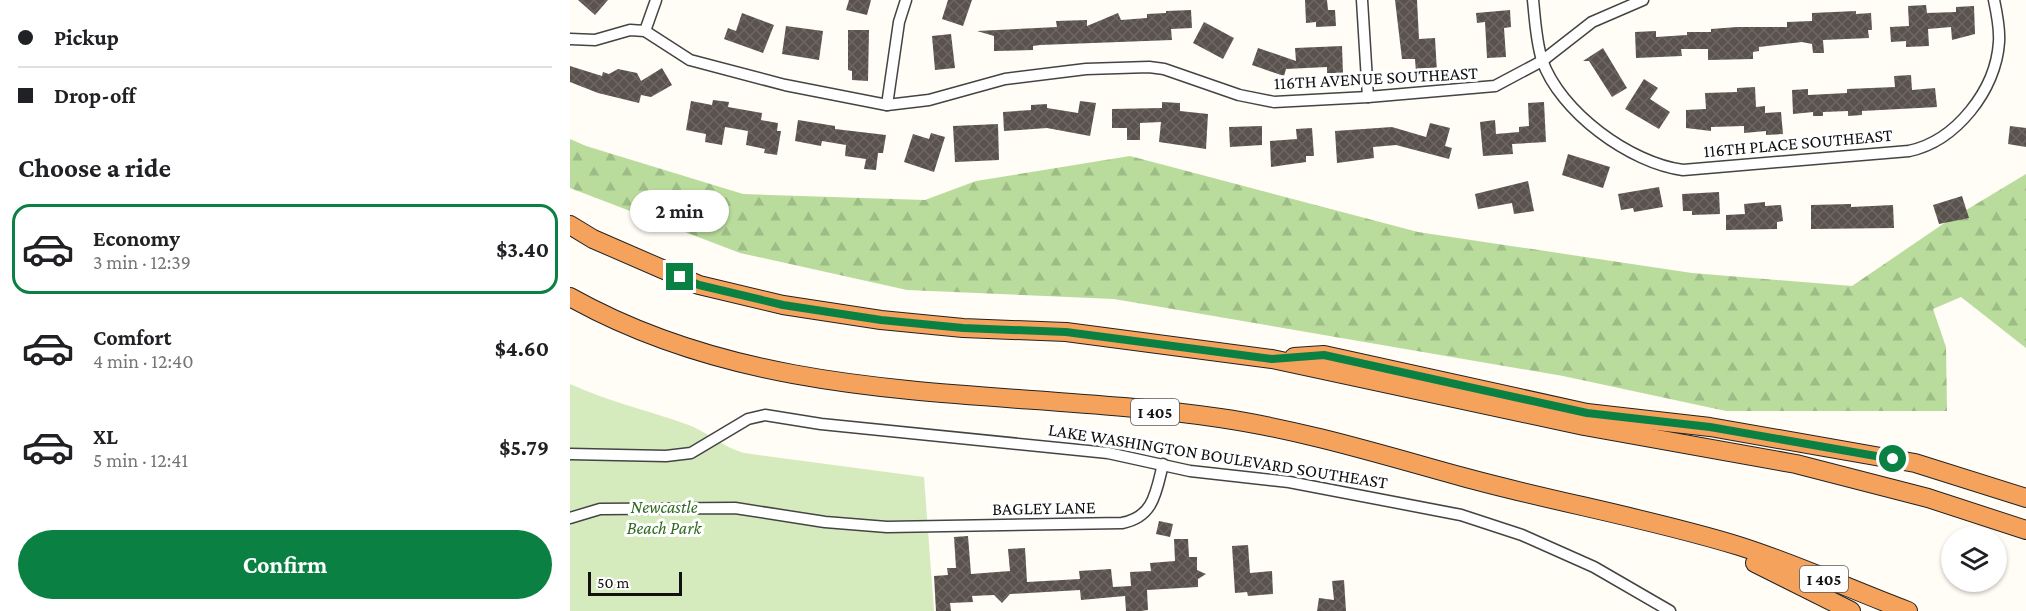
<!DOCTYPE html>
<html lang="en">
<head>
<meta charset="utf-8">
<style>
  :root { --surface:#fff; --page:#f2f2f2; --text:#202124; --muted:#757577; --line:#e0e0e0; --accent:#0b8043 }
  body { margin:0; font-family:"Crimson Pro",serif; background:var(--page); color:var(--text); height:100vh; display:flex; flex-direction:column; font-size:22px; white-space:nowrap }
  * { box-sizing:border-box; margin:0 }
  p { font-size:20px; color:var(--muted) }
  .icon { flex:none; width:33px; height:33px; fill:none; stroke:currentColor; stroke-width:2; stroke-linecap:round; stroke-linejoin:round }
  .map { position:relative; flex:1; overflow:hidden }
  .details { display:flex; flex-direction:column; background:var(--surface); width:570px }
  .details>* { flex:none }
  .banner { display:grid; align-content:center; height:132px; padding:0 18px; background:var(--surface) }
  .buttons { position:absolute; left:1371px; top:526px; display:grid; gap:12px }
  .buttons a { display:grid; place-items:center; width:66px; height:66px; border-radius:50%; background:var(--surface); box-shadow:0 2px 4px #0004; font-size:30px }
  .scale { position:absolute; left:18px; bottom:15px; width:94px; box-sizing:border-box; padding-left:6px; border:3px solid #111; border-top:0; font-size:16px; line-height:21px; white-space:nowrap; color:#111; -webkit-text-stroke:4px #fff; paint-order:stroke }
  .end { position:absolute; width:27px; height:27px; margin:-14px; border:8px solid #0b8043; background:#fff; box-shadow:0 0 0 3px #fff }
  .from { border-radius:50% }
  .bubble { position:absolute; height:42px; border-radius:21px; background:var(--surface); box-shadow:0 2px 4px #0004; font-size:20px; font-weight:700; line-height:42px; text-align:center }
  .banner b { display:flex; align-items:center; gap:21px; height:57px; font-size:22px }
  .banner b+b { border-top:2px solid var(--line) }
  .banner i { width:15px; height:15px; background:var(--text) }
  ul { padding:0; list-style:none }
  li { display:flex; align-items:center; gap:18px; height:90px; margin:0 12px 9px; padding:0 6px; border:3px solid transparent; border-radius:18px }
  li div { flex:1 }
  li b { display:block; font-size:22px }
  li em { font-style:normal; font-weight:700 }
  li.selected { border-color:var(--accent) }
  li>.icon { width:54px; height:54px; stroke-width:1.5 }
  h2 { padding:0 18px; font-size:27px; line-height:72px }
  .button { display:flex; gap:12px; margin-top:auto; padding:12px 18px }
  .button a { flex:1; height:69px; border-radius:36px; background:var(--accent); color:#fff; font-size:24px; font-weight:700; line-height:69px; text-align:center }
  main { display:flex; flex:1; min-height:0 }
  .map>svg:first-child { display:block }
</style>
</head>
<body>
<main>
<section class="details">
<div class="banner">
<b><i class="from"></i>Pickup</b>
<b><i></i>Drop-off</b>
</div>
<h2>Choose a ride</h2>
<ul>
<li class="selected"><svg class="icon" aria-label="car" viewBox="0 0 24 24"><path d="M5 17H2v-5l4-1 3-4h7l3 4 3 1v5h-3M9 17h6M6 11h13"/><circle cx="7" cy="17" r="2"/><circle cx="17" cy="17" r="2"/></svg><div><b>Economy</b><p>3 min · 12:39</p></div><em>$3.40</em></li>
<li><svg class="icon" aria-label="car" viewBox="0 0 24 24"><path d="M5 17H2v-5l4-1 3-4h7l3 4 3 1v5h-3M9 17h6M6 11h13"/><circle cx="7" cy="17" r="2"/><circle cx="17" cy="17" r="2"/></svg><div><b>Comfort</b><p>4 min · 12:40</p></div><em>$4.60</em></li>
<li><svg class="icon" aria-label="car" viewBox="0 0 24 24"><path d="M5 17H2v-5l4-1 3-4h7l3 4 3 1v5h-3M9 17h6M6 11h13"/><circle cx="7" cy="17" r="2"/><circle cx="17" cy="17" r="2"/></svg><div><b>XL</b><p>5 min · 12:41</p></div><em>$5.79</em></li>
</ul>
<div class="button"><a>Confirm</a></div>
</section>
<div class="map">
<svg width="1456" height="611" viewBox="0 0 1456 611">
  <defs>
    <pattern id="forest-firs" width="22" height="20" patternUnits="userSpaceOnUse" patternTransform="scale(1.5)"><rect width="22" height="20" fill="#b9dc9c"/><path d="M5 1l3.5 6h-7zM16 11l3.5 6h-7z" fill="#9ebc85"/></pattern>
    <pattern id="building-cross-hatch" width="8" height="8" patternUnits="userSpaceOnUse" patternTransform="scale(1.5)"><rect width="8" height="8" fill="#5a524d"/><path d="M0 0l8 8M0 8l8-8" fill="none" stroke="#6d6662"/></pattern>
  </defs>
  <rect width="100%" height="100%" fill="#fffdf5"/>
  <polygon fill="url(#forest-firs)" points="0,139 16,146 173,194 355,200 406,181 560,156 848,232 1122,273 1282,286 1373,224 1456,174 1456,348 1391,297 1363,309 1376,347 1377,411 1156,411 993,376 544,299 337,290 170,253 0,188"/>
  <path fill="#d5ebbd" d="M 0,384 C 37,401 77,410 116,424 C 137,431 152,447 174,453 L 354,477 L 364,611 L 0,611 Z"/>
  <g fill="url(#building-cross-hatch)">
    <polygon points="8,0 38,0 25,15"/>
    <polygon points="279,0 301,0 297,15 276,10"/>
    <polygon points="378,0 402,0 393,26 372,19"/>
    <polygon points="735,0 757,0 758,10 765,10 766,26 746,27 746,22 736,23"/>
    <polygon points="825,0 847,0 849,39 865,38 867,72 846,73 845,59 832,59"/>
    <polygon points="1356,5 1357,13 1386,12 1386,7 1404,6 1405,34 1382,40 1381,27 1358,29 1359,46 1336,47 1336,41 1321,42 1320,27 1339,26 1338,6"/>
    <polygon points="621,10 622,28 601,29 602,40 470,45 463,46 463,50 424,51 424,36 407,31 487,27 486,21 517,20 517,26 548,13 551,20 577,18 577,14 596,13 596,11"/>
    <polygon points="940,10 941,27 934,28 936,57 917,58 915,22 907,23 906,13"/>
    <polygon points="1286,11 1286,14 1301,13 1302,30 1298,30 1299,38 1253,40 1254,53 1243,53 1242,44 1232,42 1189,47 1189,51 1183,52 1183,59 1138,60 1138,49 1111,49 1112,56 1066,58 1065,32 1086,31 1086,37 1117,35 1117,32 1141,32 1141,29 1167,27 1217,27 1217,22 1242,21 1242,13"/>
    <polygon points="172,13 204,25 193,53 154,39 158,28 166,31"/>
    <polygon points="634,22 664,38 653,59 623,43"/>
    <polygon points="216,26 253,31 249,60 212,54"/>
    <polygon points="278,30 299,30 298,81 282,80 282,71 278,70"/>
    <polygon points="381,34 385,68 365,70 362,36"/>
    <polygon points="772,46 773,73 757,73 757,67 716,69 714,76 682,65 688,48 726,61 725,48"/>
    <polygon points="1033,48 1057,88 1042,97 1019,61 1013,61"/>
    <polygon points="0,66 32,76 33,72 39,74 48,69 67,73 71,81 92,68 102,85 81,97 71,95 69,103 28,93 0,82"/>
    <polygon points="1341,75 1342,90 1365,88 1367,107 1292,111 1292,115 1278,116 1278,111 1253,112 1253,116 1243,116 1243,112 1223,114 1222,90 1238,89 1238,95 1277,93 1277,89 1325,87 1324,76"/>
    <polygon points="1074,79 1088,88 1080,99 1100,112 1089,129 1055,109"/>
    <polygon points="1185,87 1186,107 1195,106 1195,113 1211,112 1213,134 1196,135 1196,131 1174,133 1174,126 1141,127 1141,131 1116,128 1116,110 1136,109 1135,93 1167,92 1167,88"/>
    <polygon points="143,100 159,102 158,107 192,113 191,120 208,123 207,131 211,131 207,155 194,153 195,149 176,145 178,131 155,127 152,145 135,142 136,134 116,130 121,101 142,105"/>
    <polygon points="510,101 526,103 520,136 477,128 434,131 433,112 461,110 461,105 477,104 477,108 508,113"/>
    <polygon points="592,102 610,103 610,111 638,114 636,149 589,142 591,122 570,123 570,140 557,140 557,128 542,128 542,109 592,108"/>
    <polygon points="974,102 976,142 942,144 943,154 913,156 910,122 925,120 926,134 949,132 949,127 959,126 958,103"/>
    <polygon points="228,120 265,126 265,129 316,135 313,153 308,153 306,170 294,169 296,159 275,156 276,145 252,141 251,146 225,141"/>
    <polygon points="860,123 880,128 875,146 882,148 879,159 826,145 803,147 804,158 767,163 765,131 822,127 856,137"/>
    <polygon points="428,124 429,160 385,162 383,126"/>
    <polygon points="692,126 692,145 660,147 659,127"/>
    <polygon points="1440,126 1456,128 1456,147 1438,144"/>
    <polygon points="742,128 744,156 736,156 736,162 701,167 700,141 727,139 726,129"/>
    <polygon points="361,133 375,137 364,172 334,162 343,134 359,139"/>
    <polygon points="998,154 1040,167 1033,188 992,175"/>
    <polygon points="958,181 964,211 944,214 942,203 908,209 905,194"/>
    <polygon points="1089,187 1093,207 1064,212 1063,208 1051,210 1048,194"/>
    <polygon points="1149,192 1150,214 1122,215 1122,211 1113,211 1112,194"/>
    <polygon points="1392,196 1399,218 1369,224 1363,205"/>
    <polygon points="1195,202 1195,206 1211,205 1213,221 1207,222 1207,229 1156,230 1156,215 1175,214 1174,204"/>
    <polygon points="1281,204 1281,207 1323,205 1324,228 1241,229 1241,205"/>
    <polygon points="589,521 603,524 600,537 586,534"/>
    <polygon points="398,536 401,574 440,571 438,549 455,548 457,582 510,579 509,571 541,569 543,587 561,586 560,572 581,571 580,563 605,561 604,539 618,539 619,557 627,557 627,570 636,574 628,579 628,587 577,590 578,610 571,611 556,611 555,596 511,600 510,590 440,594 432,603 424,595 402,596 403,602 380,603 381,611 366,611 364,576 378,575 377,568 386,568 384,537"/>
    <polygon points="678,545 680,573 702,571 703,594 678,596 677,592 665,593 662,546"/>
    <polygon points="774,580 776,611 747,611 749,598 764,600 762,581"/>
  </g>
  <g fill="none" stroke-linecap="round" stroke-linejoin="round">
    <defs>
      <g id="street">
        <polyline points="792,0 798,97"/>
        <path d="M 963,0 C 965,19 966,41 972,60 C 990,112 1060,163 1113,170 L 1339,151 C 1386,141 1426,90 1429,42 C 1430,28 1427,14 1424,0"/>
        <polyline points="75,31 86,0"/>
        <polyline points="0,39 25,40 60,30 75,31 120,60 215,85 317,105 359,100 435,79 516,69 579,67 594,69 669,95 704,102 798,97 925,86 972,61 1022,22 1073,0"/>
        <polyline points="317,105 329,22 336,0"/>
        <polyline points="0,454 96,456 121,453 178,419 195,415 251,424 538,453 620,471 719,482 891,515 952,535 1024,567 1100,611"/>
        <path d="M 0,518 L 30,509 L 165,508 L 255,522 L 317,527 L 552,523 C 584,517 586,492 593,464"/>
      </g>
      <g id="highway">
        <polyline points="0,225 23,239 129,285 213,305 311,320 393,328 496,332 702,359 1014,426 1226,464 1358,498 1456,530"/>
        <path d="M 0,297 C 202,410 430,386 650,418 C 732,430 813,455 893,477 C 984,502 1078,518 1169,546 C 1226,564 1282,590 1338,611"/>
        <polyline points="724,357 754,355 1017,413 1140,427 1345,463 1456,498"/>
        <polyline points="1185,563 1281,611"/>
      </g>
    </defs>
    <use href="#street" stroke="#444" stroke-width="13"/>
    <use href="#highway" stroke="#222" stroke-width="20"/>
    <use href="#street" stroke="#fff" stroke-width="10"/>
    <use href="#highway" stroke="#f5a25d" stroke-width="18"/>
  </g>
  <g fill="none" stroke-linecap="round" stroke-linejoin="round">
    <polyline stroke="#0b8043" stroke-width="8" points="110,277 129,285 213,305 311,320 393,328 496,332 702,359 754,355 1017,413 1140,427 1323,459"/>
  </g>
  <g text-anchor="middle" stroke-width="6" stroke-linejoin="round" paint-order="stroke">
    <g fill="#fff" stroke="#585858" stroke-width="1.5">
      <rect x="561" y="399" width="48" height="26" rx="4.5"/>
      <rect x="1230" y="566" width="48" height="26" rx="4.5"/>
    </g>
    <g font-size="16" font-weight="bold" fill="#111">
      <text x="585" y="418">I 405</text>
      <text x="1254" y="585">I 405</text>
    </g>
    <g font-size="18" fill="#111" stroke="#fff">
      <text transform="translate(806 78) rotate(-3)" y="6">116TH AVENUE SOUTHEAST</text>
      <text transform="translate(1228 143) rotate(-5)" y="6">116TH PLACE SOUTHEAST</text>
      <text transform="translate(648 456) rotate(9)" y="6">LAKE WASHINGTON BOULEVARD SOUTHEAST</text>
      <text transform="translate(474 508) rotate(-1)" y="6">BAGLEY LANE</text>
    </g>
    <g font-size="18" font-style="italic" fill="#2f6b1f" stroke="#fff">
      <text x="94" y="513">Newcastle<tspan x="94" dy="21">Beach Park</tspan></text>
    </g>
  </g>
</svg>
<div class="buttons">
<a><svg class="icon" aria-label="layers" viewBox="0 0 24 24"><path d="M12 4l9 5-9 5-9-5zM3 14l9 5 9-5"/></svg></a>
</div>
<div class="scale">50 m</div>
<i class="end from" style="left:1323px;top:459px"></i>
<i class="end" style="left:110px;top:277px"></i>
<div class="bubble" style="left:60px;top:190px;width:99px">2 min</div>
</div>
</main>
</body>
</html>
